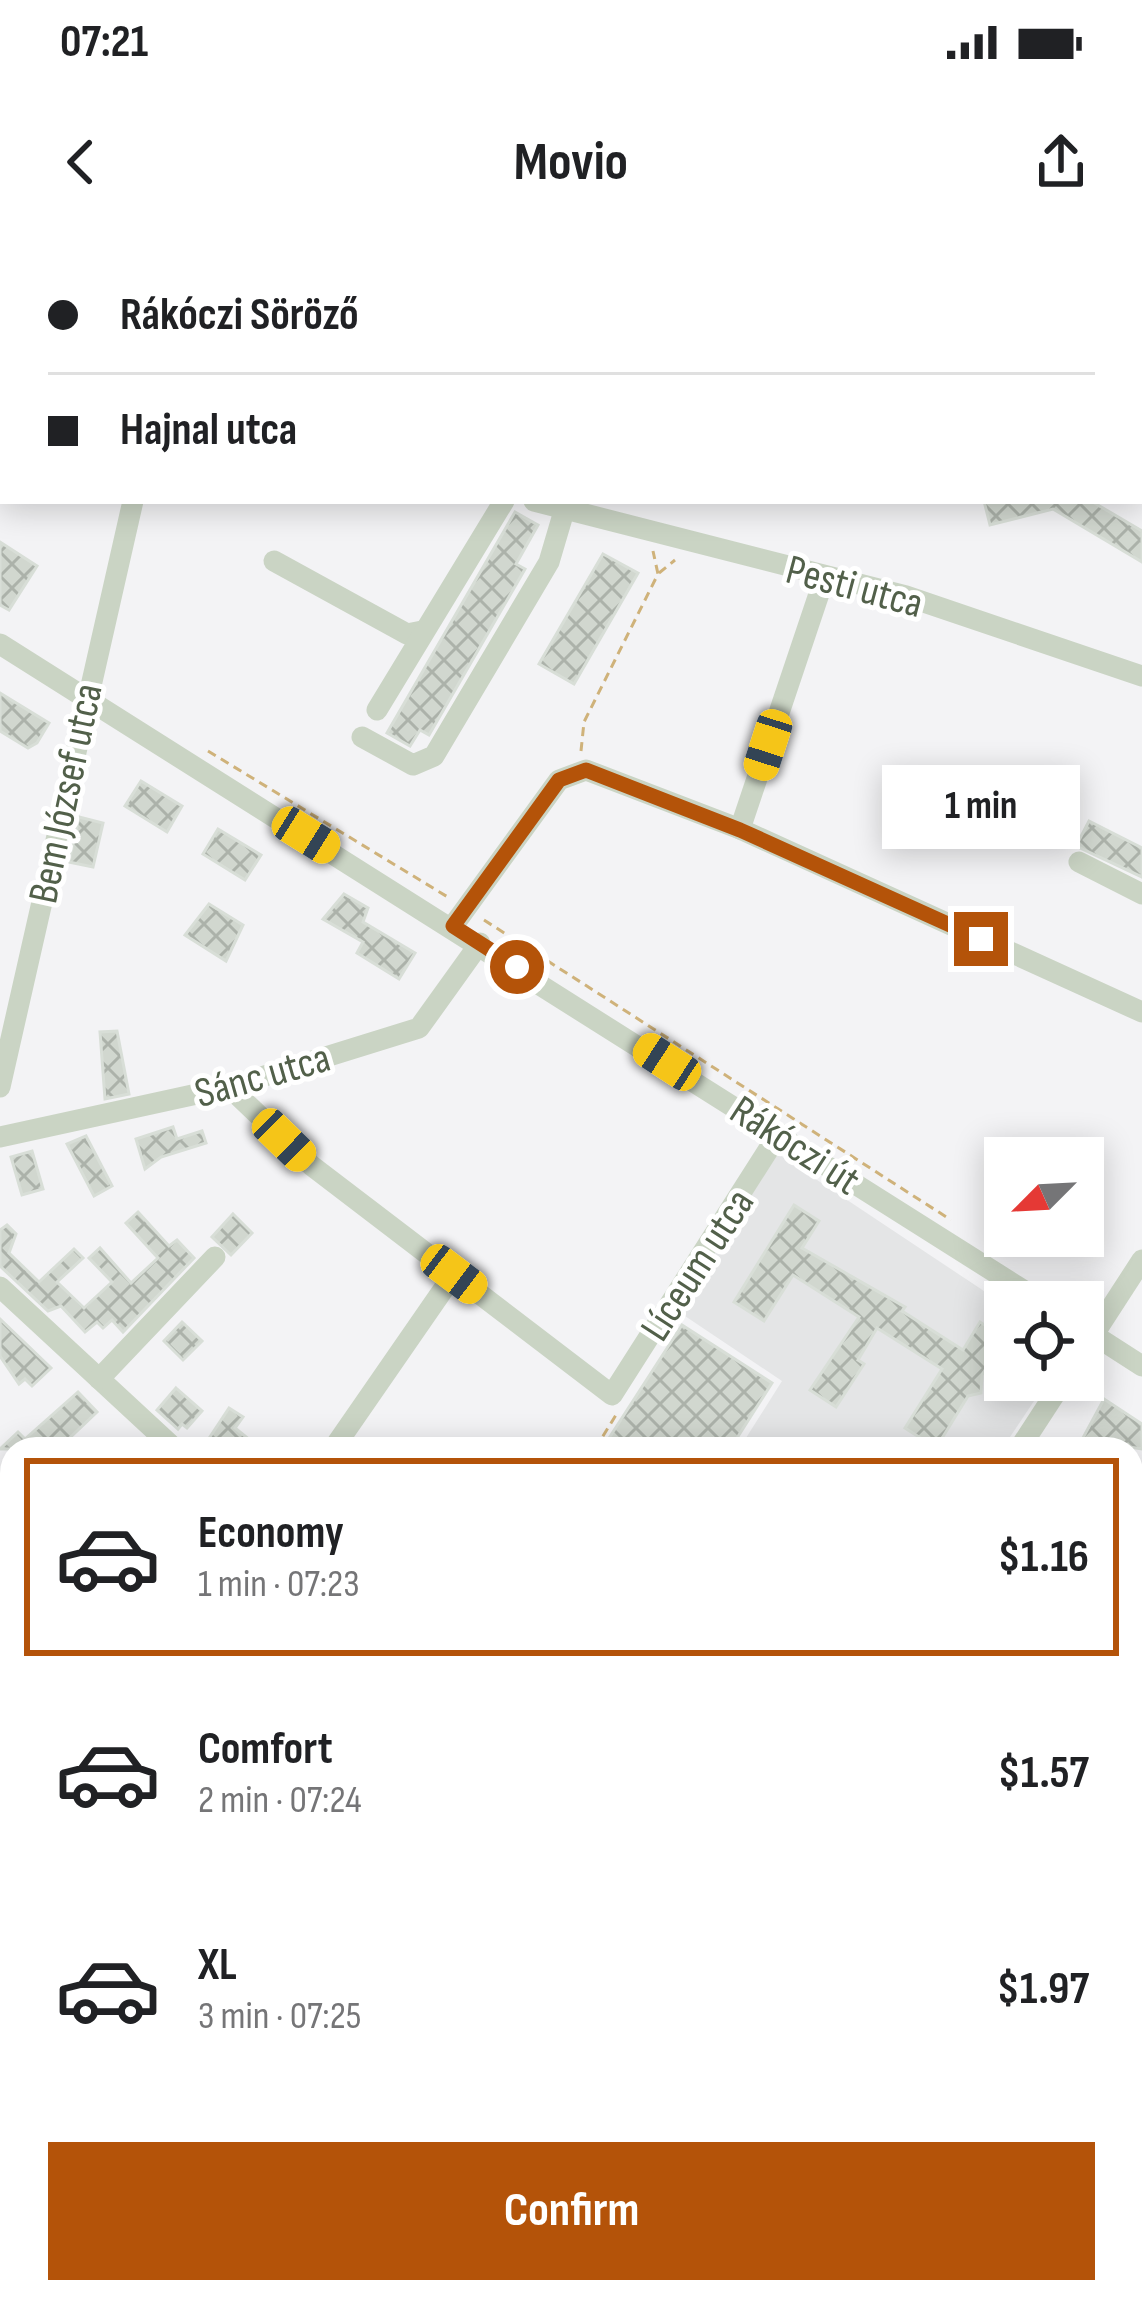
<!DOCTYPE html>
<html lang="en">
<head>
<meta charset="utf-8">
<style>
  :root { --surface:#fff; --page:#f6f6f6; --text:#202124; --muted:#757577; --line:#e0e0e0; --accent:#b45309 }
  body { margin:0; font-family:"Sofia Sans Condensed",sans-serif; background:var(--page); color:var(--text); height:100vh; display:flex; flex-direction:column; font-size:45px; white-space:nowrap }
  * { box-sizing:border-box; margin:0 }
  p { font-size:39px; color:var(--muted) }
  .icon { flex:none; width:66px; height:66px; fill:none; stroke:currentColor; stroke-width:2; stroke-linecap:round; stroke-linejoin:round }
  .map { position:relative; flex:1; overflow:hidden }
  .side { position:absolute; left:0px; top:1197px; width:1143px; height:867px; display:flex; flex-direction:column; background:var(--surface); border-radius:36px 36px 0 0; box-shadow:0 6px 30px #0003 }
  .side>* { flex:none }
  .top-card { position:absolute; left:0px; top:0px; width:1143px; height:264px; box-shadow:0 6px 30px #0003; display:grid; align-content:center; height:264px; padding:0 48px; background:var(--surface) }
  .needle { width:78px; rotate:246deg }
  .fabs { position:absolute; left:984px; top:897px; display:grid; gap:24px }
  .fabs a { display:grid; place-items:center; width:120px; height:120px; border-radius:0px; background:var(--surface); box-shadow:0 6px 30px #0003; font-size:60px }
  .end { position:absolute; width:54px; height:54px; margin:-27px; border:15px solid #b45309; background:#fff; box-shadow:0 0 0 6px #fff }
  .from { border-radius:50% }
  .bubble { position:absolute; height:84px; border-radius:0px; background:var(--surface); box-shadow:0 6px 30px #0003; font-size:39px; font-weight:700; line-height:84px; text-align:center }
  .car { position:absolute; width:36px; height:72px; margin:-36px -18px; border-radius:15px; box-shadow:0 0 9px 3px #0007; background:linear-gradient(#f5c518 24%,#345 0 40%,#f5c518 0 76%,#345 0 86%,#f5c518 0) }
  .top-card b { display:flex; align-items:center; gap:42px; height:114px; font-size:45px }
  .top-card b+b { border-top:3px solid var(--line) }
  .top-card i { width:30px; height:30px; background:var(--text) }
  ul { padding:21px 0 0; list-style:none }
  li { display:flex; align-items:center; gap:36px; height:198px; margin:0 24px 18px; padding:0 24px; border:6px solid transparent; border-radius:0px }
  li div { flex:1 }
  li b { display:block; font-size:45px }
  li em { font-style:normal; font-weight:700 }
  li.current { border-color:var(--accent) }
  li>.icon { width:108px; height:108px; stroke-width:1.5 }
  .cta { display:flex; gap:24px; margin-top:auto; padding:24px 48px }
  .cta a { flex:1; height:138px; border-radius:0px; background:var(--accent); color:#fff; font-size:48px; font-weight:700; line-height:138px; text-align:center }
  .status { display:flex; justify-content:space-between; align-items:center; height:84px; padding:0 60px; background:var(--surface); direction:ltr }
  .status svg { height:33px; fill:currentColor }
  header { display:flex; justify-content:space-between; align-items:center; height:156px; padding:0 48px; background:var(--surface); font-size:54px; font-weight:700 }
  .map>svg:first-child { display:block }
</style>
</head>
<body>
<div class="status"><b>07:21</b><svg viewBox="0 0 49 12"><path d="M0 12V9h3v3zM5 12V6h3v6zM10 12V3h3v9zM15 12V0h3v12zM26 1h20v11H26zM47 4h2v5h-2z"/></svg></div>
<header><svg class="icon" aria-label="back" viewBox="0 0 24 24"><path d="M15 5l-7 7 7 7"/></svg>Movio<svg class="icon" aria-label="share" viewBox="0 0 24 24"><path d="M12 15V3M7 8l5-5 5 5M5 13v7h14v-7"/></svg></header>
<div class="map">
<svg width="1142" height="2063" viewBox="0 0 1142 2063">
  <defs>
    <pattern id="building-cross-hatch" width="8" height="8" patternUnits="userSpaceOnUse" patternTransform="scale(3)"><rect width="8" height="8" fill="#d1d7cf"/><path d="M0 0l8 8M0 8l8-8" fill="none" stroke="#acb2aa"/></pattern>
  </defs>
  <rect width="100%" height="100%" fill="#f3f3f5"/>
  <polygon fill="#e4e5e6" points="778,914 1005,1065 1005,1140 1048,1140 1002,1209 739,1209 782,1141 676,1070"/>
  <g fill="#f0dbc3">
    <polygon points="1131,1309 1142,1316 1142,1567 1131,1584"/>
    <polygon points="14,2052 477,2052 469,2063 7,2063"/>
  </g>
  <g fill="url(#building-cross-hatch)" stroke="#d8ded7" stroke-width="3">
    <polygon points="984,261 1091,261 1142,291 1142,322 1053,269 990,285"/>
    <polygon points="515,272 538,285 516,324 525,329 429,495 420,490 410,506 387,493"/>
    <polygon points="0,302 37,326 9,370 0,365"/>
    <polygon points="603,314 638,333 574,444 539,424"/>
    <polygon points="0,453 49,483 37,503 28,508 0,491"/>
    <polygon points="141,541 182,566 167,592 125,566"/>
    <polygon points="79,577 103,583 93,627 69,622"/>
    <polygon points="1089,581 1142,608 1142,637 1076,606"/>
    <polygon points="218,589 261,615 245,640 203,614"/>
    <polygon points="344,654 368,668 363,682 415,713 399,739 357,713 363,702 323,679"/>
    <polygon points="209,664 243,685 226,721 185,695"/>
    <polygon points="117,791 129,854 105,859 100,792"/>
    <polygon points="173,887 177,899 202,891 206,903 161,917 145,929 136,899"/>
    <polygon points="86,896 112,946 94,956 67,904"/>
    <polygon points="32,911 43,949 22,955 11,917"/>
    <polygon points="794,965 819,981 802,1008 905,1067 902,1071 963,1110 980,1082 1005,1098 982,1135 981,1153 968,1156 936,1208 905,1188 942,1129 877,1088 858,1120 864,1124 836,1167 810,1150 859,1077 793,1035 764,1081 734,1062"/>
    <polygon points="138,972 169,1006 177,1000 194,1018 123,1092 112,1080 103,1088 97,1082 85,1092 61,1066 48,1071 0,1026 0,990 7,985 16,994 9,1013 39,1042 74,1009 83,1018 57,1042 84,1068 112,1042 89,1018 100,1008 131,1043 158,1018 126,983"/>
    <polygon points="233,974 252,993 231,1015 212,997"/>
    <polygon points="0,1079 51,1128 32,1146 25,1139 19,1144 0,1116"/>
    <polygon points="182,1082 202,1101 183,1120 164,1101"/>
    <polygon points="682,1085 772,1143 730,1209 602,1209"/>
    <polygon points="176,1148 202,1171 187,1188 182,1184 178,1189 157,1170"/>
    <polygon points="78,1152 97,1172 58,1209 0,1209 18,1192 25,1199"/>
    <polygon points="1104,1159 1142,1184 1142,1209 1111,1204 1108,1209 1077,1209"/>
    <polygon points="229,1168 243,1177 235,1188 261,1209 202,1209"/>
  </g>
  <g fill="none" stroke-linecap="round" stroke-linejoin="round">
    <g stroke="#cfb27a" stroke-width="3" stroke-dasharray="9 6" stroke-linecap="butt">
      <polyline points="659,333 675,320"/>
      <polyline points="208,511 451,659"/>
      <polyline points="581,511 584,482 658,334 653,311"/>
      <polyline points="484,680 951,980"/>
      <polyline points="1054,1047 1078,1062"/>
      <polyline points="1083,1147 1098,1125"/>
      <polyline points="595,1209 616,1175"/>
    </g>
    <g stroke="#cad4c4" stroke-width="21">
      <polyline points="169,0 171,3"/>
      <polyline points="596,0 601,3"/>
      <polyline points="907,0 911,3"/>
      <polyline points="1103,0 1108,3"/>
      <polyline points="243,3 245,0"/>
      <polyline points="373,3 374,0"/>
      <polyline points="1140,23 1142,24"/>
      <polyline points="0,138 3,136"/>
      <polyline points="1140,246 1142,247"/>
      <polyline points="534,261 906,356 1142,436"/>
      <polyline points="274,321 407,394 422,391"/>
      <polyline points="0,404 1042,1062"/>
      <polyline points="377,470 504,261"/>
      <polyline points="362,497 413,525 434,516 549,322 567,261"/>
      <polyline points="740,589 825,336"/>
      <polyline points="1079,622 1142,654"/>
      <polyline points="453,686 559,540 586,530 740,589 1142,772"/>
      <polyline points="0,847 133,261"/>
      <polyline points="229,847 312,926 612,1155 779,893"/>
      <polyline points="0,897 229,847 419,788 480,703"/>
      <polyline points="0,1047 175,1209"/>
      <polyline points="1083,1088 1142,1126"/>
      <polyline points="1083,1111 1142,1020"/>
      <polyline points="99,1139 215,1017"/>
      <polyline points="333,1209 454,1034"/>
      <polyline points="1019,1209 1064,1140"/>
      <polyline points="0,1244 12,1257"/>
      <polyline points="0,1398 12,1393"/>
      <polyline points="0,1537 12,1566"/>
      <polyline points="0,1766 12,1764"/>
      <polyline points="1131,1868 1142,1882"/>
      <polyline points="730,2052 748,2063"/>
      <polyline points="0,2053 12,2036"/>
      <polyline points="451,2063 460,2052"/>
      <polyline points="613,2063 621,2052"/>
    </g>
  </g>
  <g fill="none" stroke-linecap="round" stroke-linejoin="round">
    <polyline stroke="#b45309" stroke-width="15" points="517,727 453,686 559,540 586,530 740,590 981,699"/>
  </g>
  <g text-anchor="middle" stroke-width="10" stroke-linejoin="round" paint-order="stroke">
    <g font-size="42" fill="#52604a" stroke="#fff">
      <text transform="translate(855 345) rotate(15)" y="15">Pesti utca</text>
      <text transform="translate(64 553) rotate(-78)" y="15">Bem József utca</text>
      <text transform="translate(262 834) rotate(-16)" y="15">Sánc utca</text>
      <text transform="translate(796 904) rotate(33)" y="15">Rákóczi út</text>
      <text transform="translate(696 1024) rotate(-57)" y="15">Líceum utca</text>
    </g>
  </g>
</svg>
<div class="fabs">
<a><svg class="needle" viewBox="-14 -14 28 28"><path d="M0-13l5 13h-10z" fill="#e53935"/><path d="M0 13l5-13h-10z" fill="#757577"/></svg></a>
<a><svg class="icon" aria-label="locate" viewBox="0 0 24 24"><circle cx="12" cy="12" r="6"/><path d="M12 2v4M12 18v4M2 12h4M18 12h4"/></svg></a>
</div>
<i class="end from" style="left:517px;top:727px"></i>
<i class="end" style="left:981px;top:699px"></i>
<div class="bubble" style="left:882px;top:525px;width:198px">1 min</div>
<i class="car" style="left:768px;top:505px;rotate:198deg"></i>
<i class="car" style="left:306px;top:595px;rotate:122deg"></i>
<i class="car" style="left:667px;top:822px;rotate:303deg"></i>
<i class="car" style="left:284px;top:900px;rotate:134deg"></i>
<i class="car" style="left:454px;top:1034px;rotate:127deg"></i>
<div class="top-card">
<b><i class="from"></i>Rákóczi Söröző</b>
<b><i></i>Hajnal utca</b>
</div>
<section class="side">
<ul>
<li class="current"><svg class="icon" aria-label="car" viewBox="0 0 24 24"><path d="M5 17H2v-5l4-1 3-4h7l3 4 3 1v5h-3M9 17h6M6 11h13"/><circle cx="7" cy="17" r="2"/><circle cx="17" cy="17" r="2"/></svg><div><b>Economy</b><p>1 min · 07:23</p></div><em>$1.16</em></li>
<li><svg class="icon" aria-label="car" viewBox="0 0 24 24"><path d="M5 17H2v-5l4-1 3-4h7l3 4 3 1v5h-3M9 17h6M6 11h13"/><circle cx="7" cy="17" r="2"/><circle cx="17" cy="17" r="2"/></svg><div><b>Comfort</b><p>2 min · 07:24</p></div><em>$1.57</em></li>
<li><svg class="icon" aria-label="car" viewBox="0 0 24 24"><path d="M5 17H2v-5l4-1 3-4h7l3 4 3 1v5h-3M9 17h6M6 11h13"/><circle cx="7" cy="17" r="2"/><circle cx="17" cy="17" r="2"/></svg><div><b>XL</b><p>3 min · 07:25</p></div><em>$1.97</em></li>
</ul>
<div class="cta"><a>Confirm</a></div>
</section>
</div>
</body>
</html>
